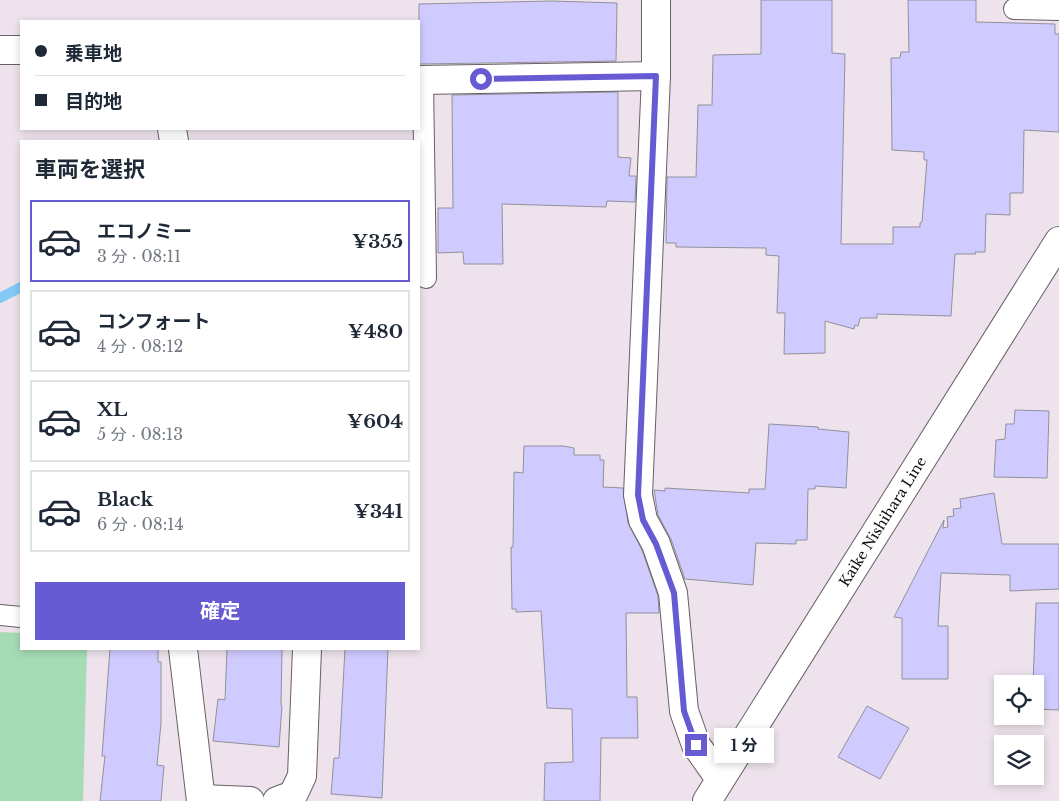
<!DOCTYPE html>
<html lang="ja">
<head>
<meta charset="utf-8">
<style>
  :root { --surface:#fff; --page:#f6f6f7; --text:#1f2937; --muted:#747a83; --line:#e0e1e3; --accent:#675bd4 }
  body { margin:0; font-family:"Libre Baskerville","Noto Sans JP",serif; background:var(--page); color:var(--text); height:100vh; display:flex; flex-direction:column; font-size:19px; white-space:nowrap }
  * { box-sizing:border-box; margin:0 }
  p { font-size:16px; color:var(--muted) }
  .icon { flex:none; width:28px; height:28px; fill:none; stroke:currentColor; stroke-width:2; stroke-linecap:round; stroke-linejoin:round }
  .map { position:relative; flex:1; overflow:hidden }
  .drawer { position:absolute; left:20px; top:140px; width:400px; height:510px; display:flex; flex-direction:column; background:var(--surface); border-radius:0px; box-shadow:0 2px 8px #0003 }
  .drawer>* { flex:none }
  .top-card { position:absolute; left:20px; top:20px; width:400px; height:110px; border-radius:0px; box-shadow:0 2px 8px #0003; display:grid; align-content:center; height:110px; padding:0 15px; background:var(--surface) }
  .fabs { position:absolute; left:994px; top:675px; display:grid; gap:10px }
  .fabs a { display:grid; place-items:center; width:50px; height:50px; border-radius:0px; background:var(--surface); box-shadow:0 2px 8px #0003; font-size:25px }
  .end { position:absolute; width:22px; height:22px; margin:-11px; border:6px solid #675bd4; background:#fff; box-shadow:0 0 0 2px #fff }
  .from { border-radius:50% }
  .bubble { position:absolute; height:35px; border-radius:0px; background:var(--surface); box-shadow:0 2px 8px #0003; font-size:16px; font-weight:700; line-height:35px; text-align:center }
  .top-card b { display:flex; align-items:center; gap:18px; height:48px; font-size:19px }
  .top-card b+b { border-top:1px solid var(--line) }
  .top-card i { width:12px; height:12px; background:var(--text) }
  ul { padding:0; list-style:none }
  li { display:flex; align-items:center; gap:15px; height:82px; margin:0 10px 8px; padding:0 5px; border:2px solid var(--line); border-radius:0px }
  li div { flex:1 }
  li b { display:block; font-size:19px }
  li em { font-style:normal; font-weight:700 }
  li.selected { border-color:var(--accent) }
  li>.icon { width:45px; height:45px; stroke-width:1.5 }
  h2 { padding:0 15px; font-size:22px; line-height:60px }
  .action { display:flex; gap:10px; margin-top:auto; padding:10px 15px }
  .action a { flex:1; height:58px; border-radius:0px; background:var(--accent); color:#fff; font-size:20px; font-weight:700; line-height:58px; text-align:center }
  .map>svg:first-child { display:block }
</style>
</head>
<body>
<div class="map">
<svg width="1059" height="801" viewBox="0 0 1059 801">
  <rect width="100%" height="100%" fill="#eee3ec"/>
  <polygon fill="#a5dcb5" points="0,632 21,633 21,649 87,649 83,801 0,801"/>
  <g fill="none" stroke-linecap="round" stroke-linejoin="round">
    <polyline stroke="#83caf7" stroke-width="10" points="0,298 21,287"/>
  </g>
  <g fill="#d0cbff" stroke="#91909b">
    <polygon points="761,0 832,0 832,53 845,54 841,244 893,244 893,227 920,227 920,223 922,222 927,160 924,160 924,152 892,150 891,58 900,58 901,52 909,52 908,0 976,0 976,22 1055,24 1055,34 1059,34 1059,132 1024,130 1023,193 1010,193 1010,215 986,214 985,252 975,252 976,254 955,254 951,316 877,314 877,318 860,318 858,326 855,325 854,329 825,321 825,353 784,354 785,313 777,313 779,256 766,255 766,248 676,247 676,243 666,243 667,177 696,177 698,105 712,105 713,55 761,54"/>
    <polygon points="552,1 617,3 616,61 419,64 419,4"/>
    <polygon points="618,92 618,157 631,158 629,176 636,176 635,202 607,201 606,207 502,204 503,264 464,264 463,252 438,253 438,208 453,208 452,95"/>
    <polygon points="1015,410 1049,411 1047,478 994,477 996,440 1005,439 1006,424 1014,424"/>
    <polygon points="769,424 818,427 818,429 849,432 846,488 815,486 815,489 808,489 807,540 796,540 796,544 756,543 753,585 685,579 671,539 658,515 654,490 665,491 665,488 749,493 749,489 765,489"/>
    <polygon points="524,446 563,446 574,448 574,455 600,455 600,460 604,460 603,487 623,488 628,523 642,550 658,596 659,613 626,613 627,697 637,697 638,738 601,738 600,801 544,801 545,763 573,762 572,709 547,708 541,611 516,612 516,609 512,609 511,547 513,547 514,472 523,473"/>
    <polygon points="994,493 1002,544 1059,544 1059,589 1010,591 1010,575 941,573 938,626 948,626 948,679 902,679 902,618 894,617 944,520 943,528 948,527 947,517 954,516 953,509 961,508 960,499"/>
    <polygon points="1036,603 1059,603 1059,710 1035,709 1035,684 1033,684"/>
    <polygon points="110,649 158,649 158,662 161,662 161,723 157,765 164,766 161,801 100,801 105,756 102,756"/>
    <polygon points="227,649 282,649 281,705 282,706 279,747 213,741 218,699 225,700"/>
    <polygon points="345,649 388,649 382,798 331,794 334,758 339,758"/>
    <polygon points="867,706 909,728 880,779 838,757"/>
  </g>
  <g fill="none" stroke-linecap="round" stroke-linejoin="round">
    <defs>
      <g id="service">
        <polyline points="1014,9 1059,10"/>
        <polyline points="423,80 426,278"/>
        <polyline points="0,615 21,617"/>
      </g>
      <g id="minor">
        <polyline points="656,0 656,76 638,495 643,520 656,544 673,593 684,711 696,745 720,779"/>
        <polyline points="0,50 21,50"/>
        <polyline points="419,80 656,76"/>
        <polyline points="172,129 174,141"/>
        <polyline points="183,649 201,801"/>
        <polyline points="201,799 250,801"/>
        <polyline points="277,801 293,795 302,776 307,649"/>
      </g>
      <g id="secondary">
        <path id="s1" d="M 707,801 L 1059,241"/>
      </g>
    </defs>
    <use href="#service" stroke="#685f67" stroke-width="22"/>
    <use href="#minor" stroke="#685f67" stroke-width="30"/>
    <use href="#secondary" stroke="#685f67" stroke-width="30"/>
    <use href="#service" stroke="#fff" stroke-width="20"/>
    <use href="#minor" stroke="#fff" stroke-width="28"/>
    <use href="#secondary" stroke="#fff" stroke-width="28"/>
  </g>
  <g fill="none" stroke-linecap="round" stroke-linejoin="round">
    <polyline stroke="#675bd4" stroke-width="6" points="481,79 656,76 638,495 643,520 656,544 674,593 684,711 696,745"/>
  </g>
  <g text-anchor="middle" stroke-width="4" stroke-linejoin="round" paint-order="stroke">
    <g font-size="14" fill="#0f0b0e" stroke="#fff">
      <text dy="5" stroke="none"><textPath href="#s1" startOffset="330">Kaike Nishihara Line</textPath></text>
    </g>
  </g>
</svg>
<div class="fabs">
<a><svg class="icon" aria-label="locate" viewBox="0 0 24 24"><circle cx="12" cy="12" r="6"/><path d="M12 2v4M12 18v4M2 12h4M18 12h4"/></svg></a>
<a><svg class="icon" aria-label="layers" viewBox="0 0 24 24"><path d="M12 4l9 5-9 5-9-5zM3 14l9 5 9-5"/></svg></a>
</div>
<i class="end from" style="left:481px;top:79px"></i>
<i class="end" style="left:696px;top:745px"></i>
<div class="bubble" style="left:714px;top:728px;width:60px">1 分</div>
<div class="top-card">
<b><i class="from"></i>乗車地</b>
<b><i></i>目的地</b>
</div>
<section class="drawer">
<h2>車両を選択</h2>
<ul>
<li class="selected"><svg class="icon" aria-label="car" viewBox="0 0 24 24"><path d="M5 17H2v-5l4-1 3-4h7l3 4 3 1v5h-3M9 17h6M6 11h13"/><circle cx="7" cy="17" r="2"/><circle cx="17" cy="17" r="2"/></svg><div><b>エコノミー</b><p>3 分 · 08:11</p></div><em>¥355</em></li>
<li><svg class="icon" aria-label="car" viewBox="0 0 24 24"><path d="M5 17H2v-5l4-1 3-4h7l3 4 3 1v5h-3M9 17h6M6 11h13"/><circle cx="7" cy="17" r="2"/><circle cx="17" cy="17" r="2"/></svg><div><b>コンフォート</b><p>4 分 · 08:12</p></div><em>¥480</em></li>
<li><svg class="icon" aria-label="car" viewBox="0 0 24 24"><path d="M5 17H2v-5l4-1 3-4h7l3 4 3 1v5h-3M9 17h6M6 11h13"/><circle cx="7" cy="17" r="2"/><circle cx="17" cy="17" r="2"/></svg><div><b>XL</b><p>5 分 · 08:13</p></div><em>¥604</em></li>
<li><svg class="icon" aria-label="car" viewBox="0 0 24 24"><path d="M5 17H2v-5l4-1 3-4h7l3 4 3 1v5h-3M9 17h6M6 11h13"/><circle cx="7" cy="17" r="2"/><circle cx="17" cy="17" r="2"/></svg><div><b>Black</b><p>6 分 · 08:14</p></div><em>¥341</em></li>
</ul>
<div class="action"><a>確定</a></div>
</section>
</div>
</body>
</html>
